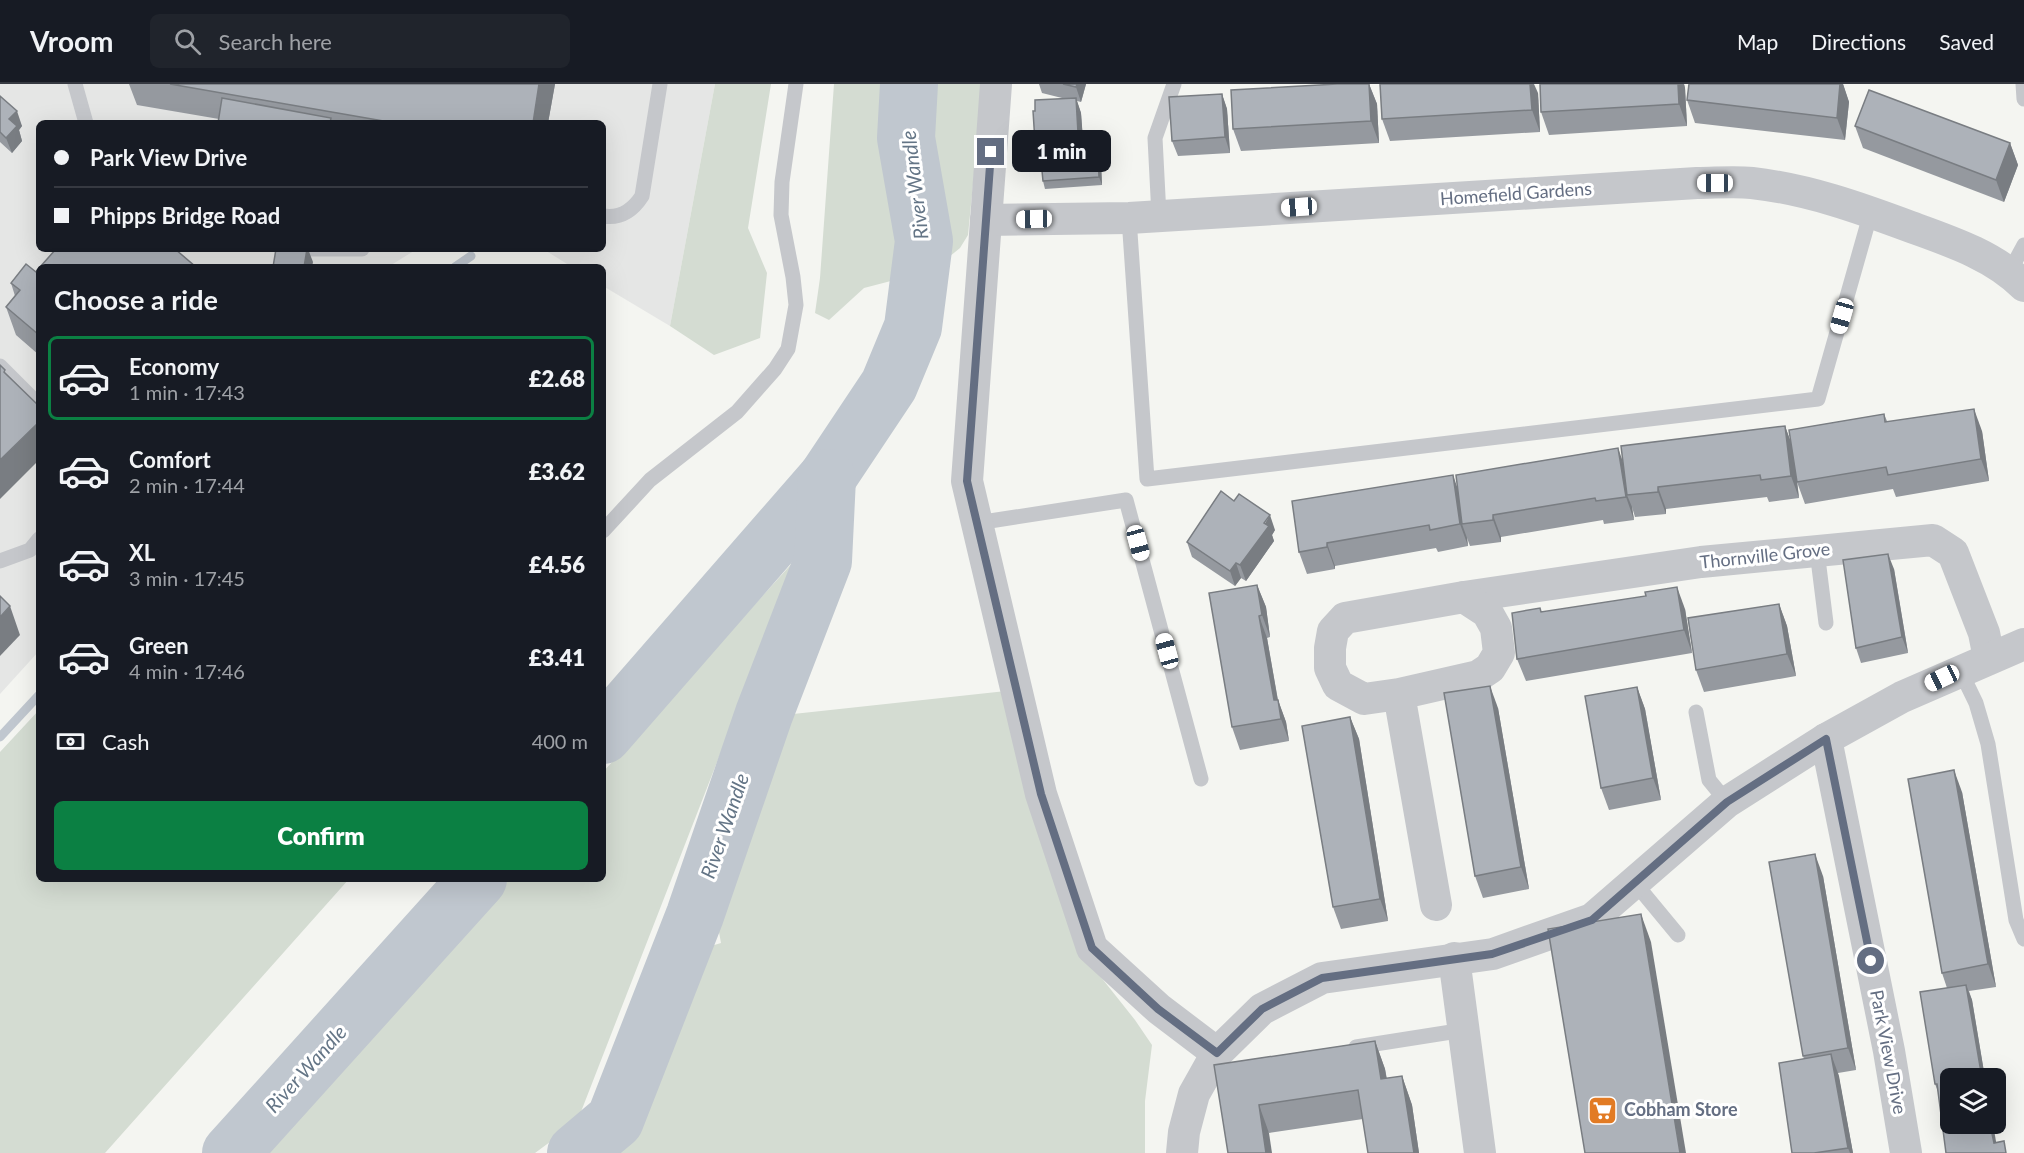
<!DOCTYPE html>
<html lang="en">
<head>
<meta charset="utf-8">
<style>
  :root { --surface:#171b24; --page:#20242c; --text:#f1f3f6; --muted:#9ea1a6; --line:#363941; --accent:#0b8043 }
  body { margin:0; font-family:Lato,sans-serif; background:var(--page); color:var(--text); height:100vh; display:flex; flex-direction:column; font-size:22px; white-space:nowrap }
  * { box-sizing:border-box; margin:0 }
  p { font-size:20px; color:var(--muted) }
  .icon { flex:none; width:33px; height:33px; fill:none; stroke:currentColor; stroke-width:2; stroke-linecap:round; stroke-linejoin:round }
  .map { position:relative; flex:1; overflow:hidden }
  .details { position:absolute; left:36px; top:180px; width:570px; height:618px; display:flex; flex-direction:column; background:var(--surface); border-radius:9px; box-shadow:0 6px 24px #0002 }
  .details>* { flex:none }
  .hud { position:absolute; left:36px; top:36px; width:570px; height:132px; border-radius:9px; box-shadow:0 6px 24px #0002; display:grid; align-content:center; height:132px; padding:0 18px; background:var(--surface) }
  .buttons { position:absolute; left:1940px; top:984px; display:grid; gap:12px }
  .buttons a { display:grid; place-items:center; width:66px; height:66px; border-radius:9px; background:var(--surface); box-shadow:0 6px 24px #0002; font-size:30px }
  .end { position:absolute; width:27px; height:27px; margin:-14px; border:8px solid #646e82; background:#fff; box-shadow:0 0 0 3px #fff }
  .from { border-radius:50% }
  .bubble { position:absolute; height:42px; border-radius:9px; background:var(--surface); box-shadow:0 6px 24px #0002; font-size:20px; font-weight:800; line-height:42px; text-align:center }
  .car { position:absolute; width:18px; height:36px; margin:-18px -9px; border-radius:8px; box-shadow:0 0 4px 2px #0007; background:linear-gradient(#fff 24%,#345 0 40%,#fff 0 76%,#345 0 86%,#fff 0) }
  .hud b { display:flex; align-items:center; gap:21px; height:57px; font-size:22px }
  .hud b+b { border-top:2px solid var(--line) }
  .hud i { width:15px; height:15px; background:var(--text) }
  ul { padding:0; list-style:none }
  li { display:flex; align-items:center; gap:18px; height:84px; margin:0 12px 9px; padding:0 6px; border:3px solid transparent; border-radius:9px }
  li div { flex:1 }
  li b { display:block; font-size:22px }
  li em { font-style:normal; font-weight:800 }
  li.on { border-color:var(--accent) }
  li>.icon { width:54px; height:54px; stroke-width:1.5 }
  h2 { padding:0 18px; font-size:27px; line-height:72px }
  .pay { display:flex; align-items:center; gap:15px; height:66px; padding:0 18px; font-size:22px }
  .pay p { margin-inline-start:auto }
  .cta { display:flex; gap:12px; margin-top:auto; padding:12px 18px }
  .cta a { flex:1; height:69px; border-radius:9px; background:var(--accent); color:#fff; font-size:24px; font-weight:800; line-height:69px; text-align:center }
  header { display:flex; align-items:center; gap:36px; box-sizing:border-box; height:84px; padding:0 30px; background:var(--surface); border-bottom:2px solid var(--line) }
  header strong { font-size:28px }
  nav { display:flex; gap:33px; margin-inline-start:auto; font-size:21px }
  .search { width:420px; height:54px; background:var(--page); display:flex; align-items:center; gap:15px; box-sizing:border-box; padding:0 21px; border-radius:9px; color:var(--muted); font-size:22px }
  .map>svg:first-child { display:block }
</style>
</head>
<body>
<header>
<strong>Vroom</strong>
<div class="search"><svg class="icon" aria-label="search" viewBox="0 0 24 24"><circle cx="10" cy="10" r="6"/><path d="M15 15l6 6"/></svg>Search here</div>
<nav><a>Map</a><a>Directions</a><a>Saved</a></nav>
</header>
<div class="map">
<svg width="2024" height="1069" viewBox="0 0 2024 1069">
  <rect width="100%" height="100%" fill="#f4f5f1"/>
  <polygon fill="#e5e6e5" points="0,0 715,0 670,242 603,202 603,183 572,183 543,165 603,165 603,39 39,39 39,165 417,165 388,183 39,183 39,567 0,610"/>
  <g fill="#d4dcd2">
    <polygon points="715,0 771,0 748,144 767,189 760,254 714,271 670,242"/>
    <polygon points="834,0 983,0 968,151 960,164 933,186 864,204 829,236 815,229 820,194"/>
    <polygon points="796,475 577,1038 535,1069 262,1069 506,795 603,795 603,688"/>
    <polygon points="1006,607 1081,868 1135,936 1152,961 1145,1017 1145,1069 611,1069 666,966 706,857 711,862 721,859 716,832 784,631"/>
    <polygon points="39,626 39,795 349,795 105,1069 0,1069 0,668"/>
  </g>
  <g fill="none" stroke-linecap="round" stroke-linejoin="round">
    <g stroke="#c0c7cf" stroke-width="9">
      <polyline points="455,183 471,172"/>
      <polyline points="0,653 39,611"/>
    </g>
    <g stroke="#c0c7cf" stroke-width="58">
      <polyline points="603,651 827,394 889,301 913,243 924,157 906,54 909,0"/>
      <polyline points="231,1069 478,795"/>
      <polyline points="576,1069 615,1036 695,831 764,630 823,477 827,394"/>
    </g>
    <g stroke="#c5c7cb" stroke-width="15">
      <polyline points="75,0 86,39"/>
      <polyline points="2023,0 2024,15"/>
      <path d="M 603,132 C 621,135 633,126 642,112 L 660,0"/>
      <polyline points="1159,132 1155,54 1174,0"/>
      <polyline points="1129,134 1147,395 1818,315 1871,128"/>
      <polyline points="311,165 362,165"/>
      <polyline points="2010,187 2024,161"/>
      <polyline points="0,282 39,321"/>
      <polyline points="977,439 1126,416 1201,695"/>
      <polyline points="603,447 650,396 737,328 775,285 788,265 796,221 793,193 781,131 782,98 796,0"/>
      <polyline points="1817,467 1826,539"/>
      <polyline points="0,477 30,466 39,455"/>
      <polyline points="1960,586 1976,619 1988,660 2016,836 2024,855"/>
      <polyline points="1696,628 1709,696 1727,718"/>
      <polyline points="1635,799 1678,851"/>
      <polyline points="1356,963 1464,946"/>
    </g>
    <g stroke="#c5c7cb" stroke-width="32">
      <polyline points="996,0 967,397 1041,710 1092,864 1159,925 1217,969"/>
      <path d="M 986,136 L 1129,134 L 1697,99 C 1715,99 1734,97 1752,99 C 1807,105 1860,124 1911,143 C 1950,157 1995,172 2024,202"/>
      <polyline points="1464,513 1701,478 1933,456 1953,469 1984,549 1989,574"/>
      <polyline points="1399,610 1478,592 1490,584 1499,569 1496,544 1487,528 1464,513 1345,534 1333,547 1330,564 1330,584 1338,601 1364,615 1399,610 1436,821"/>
      <polyline points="1826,655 1889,967 1906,1069"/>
      <polyline points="1454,874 1480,1069"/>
      <polyline points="1182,1069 1184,1048 1194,1010 1217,969 1262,925 1322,894 1493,870 1592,835 1727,718 1826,655 1902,613 2024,560"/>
    </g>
  </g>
  <g fill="#95999f">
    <polygon points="129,0 555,0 548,39 218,39 219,35 137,21"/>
    <polygon points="1039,0 1086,0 1081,18 1077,17 1081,29 1084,74 1101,80 1102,101 1045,105 1043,97 1041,77 1035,58 1035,27 1066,15 1042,9"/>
    <polygon points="1337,0 1369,0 1377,20 1379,59 1241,67 1233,45"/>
    <polygon points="1540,0 1684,0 1685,4 1687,42 1549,51 1541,28"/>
    <polygon points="1689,0 1843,0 1849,18 1845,56 1695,39 1687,16"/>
    <polygon points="1538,9 1540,48 1390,57 1382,35"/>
    <polygon points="1222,10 1227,25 1230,69 1178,72 1172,57"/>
    <polygon points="0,12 22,42 19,46 22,57 12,69 0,58"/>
    <polygon points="1855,42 2010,59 2018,81 2004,118 1863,64"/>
    <polygon points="39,184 39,271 16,251 6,223 15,212 11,199 36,188"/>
    <polygon points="1884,330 1887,337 1982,347 1989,397 1896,413 1893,405 1805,420 1797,398 1799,414 1769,418 1767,413 1666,425 1666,430 1635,433 1632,423 1634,436 1604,440 1603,436 1501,453 1501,458 1470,462 1467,454 1468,462 1438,468 1436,464 1335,482 1335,485 1307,490 1299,468 1457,404 1623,379 1785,342 1790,356"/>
    <polygon points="1275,446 1272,451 1274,457 1246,497 1241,494 1235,502 1192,473 1187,458"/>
    <polygon points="1894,485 1908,569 1861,579 1856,564"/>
    <polygon points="1257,501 1266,523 1270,553 1267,554 1278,616 1286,638 1289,657 1240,666 1232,643"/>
    <polygon points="1779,520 1787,542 1796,592 1704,608 1696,586"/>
    <polygon points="1685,525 1692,569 1526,597 1517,575 1542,528"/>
    <polygon points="1637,603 1645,625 1661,716 1609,726 1601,704"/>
    <polygon points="1498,624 1529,805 1483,814 1475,792"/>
    <polygon points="1350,633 1359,655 1388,837 1341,845 1333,823"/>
    <polygon points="1962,708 1996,903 1969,907 1972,916 1985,994 1950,994 1996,1058 1939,1010 1935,1000 1947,904 1942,889"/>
    <polygon points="1823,792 1856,986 1838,989 1853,1069 1792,1069 1804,975 1803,972"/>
    <polygon points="1375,957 1385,985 1387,995 1402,992 1412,1021 1419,1069 1368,1069 1363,1035 1269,1049 1214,981"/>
  </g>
  <g fill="#797d82">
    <polygon points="539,0 555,0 548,39 533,39"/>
    <polygon points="1077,0 1086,0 1081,18 1076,3"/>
    <polygon points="1369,0 1377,20 1379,59 1371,37"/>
    <polygon points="1530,0 1534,0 1538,9 1540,48 1532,26"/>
    <polygon points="1678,0 1684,0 1685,4 1687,42 1679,20"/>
    <polygon points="1840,0 1843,0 1849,18 1845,56 1837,34"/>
    <polygon points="1222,10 1227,25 1230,69 1225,53"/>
    <polygon points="1076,14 1081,29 1085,81 1079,66"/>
    <polygon points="17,27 22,42 19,46 22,57 12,69 6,54 9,35"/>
    <polygon points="2010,59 2018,81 2004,118 1996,96"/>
    <polygon points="1098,73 1101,80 1102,101 1099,93"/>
    <polygon points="307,165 308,165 313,178 312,183 304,183"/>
    <polygon points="1974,325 1982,347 1989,397 1981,375"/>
    <polygon points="39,338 39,376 0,415 0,376"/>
    <polygon points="1785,342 1793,364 1799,414 1791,392"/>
    <polygon points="1618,364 1626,386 1627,411 1632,423 1634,436 1626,413"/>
    <polygon points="1453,391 1461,414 1462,440 1467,454 1468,462 1460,440"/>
    <polygon points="1658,403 1666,425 1666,430 1658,408"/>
    <polygon points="1270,431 1275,446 1272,451 1274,457 1246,497 1240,481"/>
    <polygon points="1493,431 1501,453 1501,458 1493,436"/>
    <polygon points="1327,459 1335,482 1335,485 1327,463"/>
    <polygon points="1888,470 1894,485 1908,569 1902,553"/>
    <polygon points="1236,479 1241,494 1235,502 1230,487"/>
    <polygon points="1257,501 1266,523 1270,553 1262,531"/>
    <polygon points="1677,503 1685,525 1692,569 1684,546"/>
    <polygon points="1779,520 1787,542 1796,592 1787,570"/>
    <polygon points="10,522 20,551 0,572 0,533"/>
    <polygon points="1259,532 1267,554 1281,635 1274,616"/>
    <polygon points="1490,602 1498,624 1529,805 1521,783"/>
    <polygon points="1637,603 1645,625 1661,716 1653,694"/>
    <polygon points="1278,616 1286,638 1289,657 1281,635"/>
    <polygon points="1350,633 1359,655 1388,837 1380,815"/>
    <polygon points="1954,686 1962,708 1996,903 1988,880"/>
    <polygon points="1815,770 1823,792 1856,986 1848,964"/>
    <polygon points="1641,830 1651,858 1686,1069 1680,1069"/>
    <polygon points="1966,901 1972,916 1985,994 1982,994"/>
    <polygon points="1375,957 1385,985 1391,1024 1381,995"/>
    <polygon points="1831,970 1839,992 1853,1069 1850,1069 1848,1064"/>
    <polygon points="1402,992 1412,1021 1419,1069 1414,1069"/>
    <polygon points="1259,1021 1269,1049 1272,1069 1266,1069"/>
    <polygon points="1990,1040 1993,1040 1998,1069 1994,1059"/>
  </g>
  <g fill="#adb2b9" stroke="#797d82" stroke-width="1.5">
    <polygon points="170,0 539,0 533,39 395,39"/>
    <polygon points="1063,0 1077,0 1076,3"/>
    <polygon points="1337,0 1369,0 1371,37 1233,45 1231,6"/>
    <polygon points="1380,0 1530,0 1532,26 1382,35"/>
    <polygon points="1540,0 1678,0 1679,20 1541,28"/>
    <polygon points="1689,0 1840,0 1837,34 1687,16"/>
    <polygon points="1869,6 2010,59 1996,96 1855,42"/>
    <polygon points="1222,10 1225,53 1172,57 1169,13"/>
    <polygon points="0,12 17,27 9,35 17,42 6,54 0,48"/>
    <polygon points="222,14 331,34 330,39 218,39"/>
    <polygon points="1076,14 1079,66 1038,69 1038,58 1035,58 1033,27 1035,27 1035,16"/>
    <polygon points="1098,73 1099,93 1043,97 1041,77"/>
    <polygon points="56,165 175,165 196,183 40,183"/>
    <polygon points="276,165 307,165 304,183 273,183"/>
    <polygon points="26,180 36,188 39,184 39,251 6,223 20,206 11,199"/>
    <polygon points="0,281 5,286 4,288 39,322 39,338 0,376"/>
    <polygon points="1974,325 1981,375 1888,391 1886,383 1797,398 1789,346 1884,330 1885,338"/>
    <polygon points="1785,342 1791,392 1761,396 1760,391 1658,403 1658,408 1627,411 1621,362"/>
    <polygon points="1618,364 1626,413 1596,417 1595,414 1493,431 1493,436 1462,440 1456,391"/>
    <polygon points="1453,391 1460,440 1430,446 1429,441 1327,459 1327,463 1299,468 1292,417"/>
    <polygon points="1221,407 1234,417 1239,410 1270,431 1264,439 1269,442 1240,481 1236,479 1230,487 1187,458"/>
    <polygon points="1888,470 1902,553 1856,564 1843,476"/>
    <polygon points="1257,501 1262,531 1259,532 1274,616 1278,616 1281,635 1232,643 1209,509"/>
    <polygon points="1677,503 1684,546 1517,575 1512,529 1540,524 1541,528 1646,512 1645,508"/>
    <polygon points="0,512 10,522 0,533"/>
    <polygon points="1779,520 1787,570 1696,586 1688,534"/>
    <polygon points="1490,602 1521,783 1475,792 1444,609"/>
    <polygon points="1637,603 1653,694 1601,704 1585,612"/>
    <polygon points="1350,633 1380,815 1333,823 1302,642"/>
    <polygon points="1954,686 1988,880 1942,889 1908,695"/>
    <polygon points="1815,770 1848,964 1803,972 1769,778"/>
    <polygon points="1641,830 1680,1069 1585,1069 1548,845"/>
    <polygon points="1966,901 1982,994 1950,994 1950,1040 1990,1040 1994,1059 2004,1057 2006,1069 1946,1069 1937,1000 1935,1000 1920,908"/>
    <polygon points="1375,957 1381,995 1402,992 1414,1069 1368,1069 1358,1006 1259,1021 1266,1069 1228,1069 1214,981"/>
    <polygon points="1831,970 1848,1064 1814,1069 1792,1069 1779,979"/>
  </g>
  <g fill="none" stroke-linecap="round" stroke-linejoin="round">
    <polyline stroke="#646e82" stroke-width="8" points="991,68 967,397 1041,710 1092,864 1158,925 1217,969 1262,925 1322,894 1492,870 1592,836 1727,718 1826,655 1871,877"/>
  </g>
  <defs>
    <symbol id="supermarket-square" viewBox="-11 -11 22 22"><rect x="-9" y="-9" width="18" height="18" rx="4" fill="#e27b24" stroke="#fff"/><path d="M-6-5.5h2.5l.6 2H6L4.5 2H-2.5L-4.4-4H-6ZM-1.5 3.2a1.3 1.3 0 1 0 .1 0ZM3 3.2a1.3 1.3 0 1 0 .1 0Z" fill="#fff"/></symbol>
  </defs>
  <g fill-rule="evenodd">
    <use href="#supermarket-square" x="1586" y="1010" width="33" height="33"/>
  </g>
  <g text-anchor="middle" stroke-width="6" stroke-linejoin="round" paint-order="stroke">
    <g font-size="18" fill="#646e82" stroke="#fff">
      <text transform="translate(1516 110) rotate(-4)" y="6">Homefield Gardens</text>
      <text transform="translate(1765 472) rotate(-6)" y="6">Thornville Grove</text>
      <text transform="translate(1888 968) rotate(79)" y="6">Park View Drive</text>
    </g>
    <g font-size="18" font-weight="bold" fill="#646e82" stroke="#fff" text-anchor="start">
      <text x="1624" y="1032">Cobham Store</text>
    </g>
    <g font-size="20" font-style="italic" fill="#647586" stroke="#fff">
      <text transform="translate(915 101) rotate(-97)" y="7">River Wandle</text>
      <text transform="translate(725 742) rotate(-71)" y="7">River Wandle</text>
      <text transform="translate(306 985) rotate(-48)" y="7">River Wandle</text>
    </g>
  </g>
</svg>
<div class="buttons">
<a><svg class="icon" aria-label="layers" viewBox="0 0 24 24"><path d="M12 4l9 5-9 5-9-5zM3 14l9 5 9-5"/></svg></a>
</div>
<i class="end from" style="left:1871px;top:877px"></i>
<i class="end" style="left:991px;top:68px"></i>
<div class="bubble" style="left:1012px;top:46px;width:99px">1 min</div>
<i class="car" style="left:1715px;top:99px;rotate:270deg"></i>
<i class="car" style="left:1299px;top:123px;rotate:266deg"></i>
<i class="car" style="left:1034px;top:135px;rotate:269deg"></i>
<i class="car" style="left:1842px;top:232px;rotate:196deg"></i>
<i class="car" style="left:1138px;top:459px;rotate:165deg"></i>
<i class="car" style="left:1167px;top:567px;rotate:345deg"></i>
<i class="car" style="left:1942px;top:594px;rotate:245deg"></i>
<div class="hud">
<b><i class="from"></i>Park View Drive</b>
<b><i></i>Phipps Bridge Road</b>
</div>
<section class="details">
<h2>Choose a ride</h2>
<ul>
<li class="on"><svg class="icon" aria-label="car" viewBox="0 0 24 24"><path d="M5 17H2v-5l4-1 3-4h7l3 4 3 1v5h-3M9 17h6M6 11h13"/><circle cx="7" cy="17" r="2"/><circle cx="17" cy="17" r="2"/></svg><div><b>Economy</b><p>1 min · 17:43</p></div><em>£2.68</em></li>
<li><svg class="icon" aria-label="car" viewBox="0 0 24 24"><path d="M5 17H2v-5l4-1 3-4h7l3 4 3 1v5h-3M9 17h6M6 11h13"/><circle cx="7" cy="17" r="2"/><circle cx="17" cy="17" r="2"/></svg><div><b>Comfort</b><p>2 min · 17:44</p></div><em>£3.62</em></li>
<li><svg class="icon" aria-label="car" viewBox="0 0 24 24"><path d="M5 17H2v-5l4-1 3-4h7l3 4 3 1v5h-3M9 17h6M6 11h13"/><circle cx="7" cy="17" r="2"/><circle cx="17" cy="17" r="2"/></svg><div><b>XL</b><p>3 min · 17:45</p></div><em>£4.56</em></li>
<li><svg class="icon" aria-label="car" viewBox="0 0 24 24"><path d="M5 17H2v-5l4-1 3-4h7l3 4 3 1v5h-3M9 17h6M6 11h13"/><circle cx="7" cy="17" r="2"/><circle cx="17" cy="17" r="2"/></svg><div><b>Green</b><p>4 min · 17:46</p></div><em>£3.41</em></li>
</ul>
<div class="pay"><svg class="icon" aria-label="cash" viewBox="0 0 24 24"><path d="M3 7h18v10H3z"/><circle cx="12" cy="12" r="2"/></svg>Cash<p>400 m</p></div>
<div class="cta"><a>Confirm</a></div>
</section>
</div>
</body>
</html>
